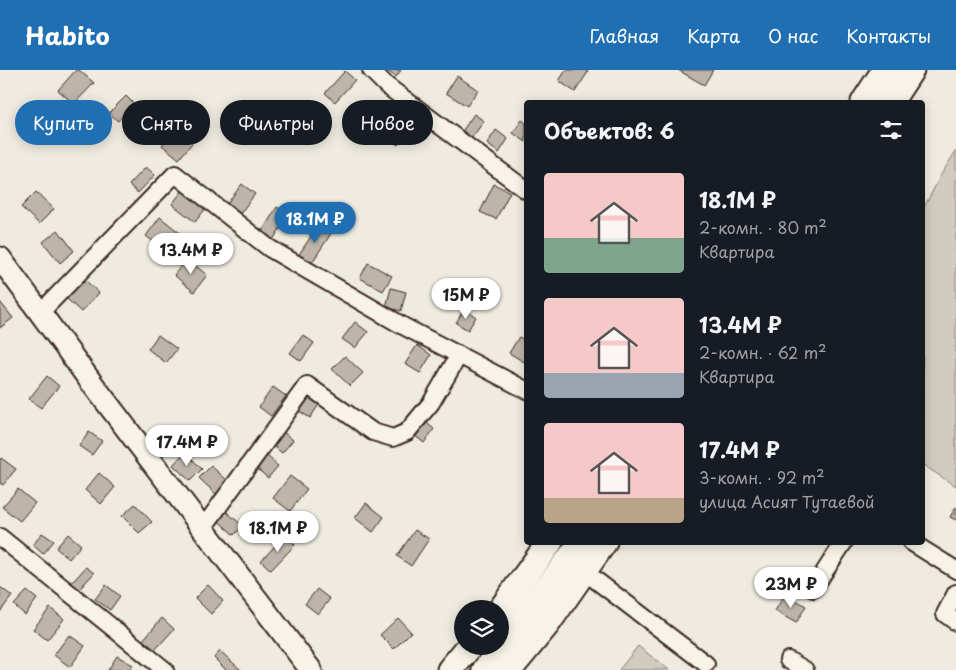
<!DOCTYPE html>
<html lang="ru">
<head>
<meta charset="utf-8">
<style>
	body { margin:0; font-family:"Playpen Sans",sans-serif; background:#20242c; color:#f1f3f6; height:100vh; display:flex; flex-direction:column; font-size:19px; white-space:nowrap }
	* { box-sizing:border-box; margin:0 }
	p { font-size:16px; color:#9ea1a6 }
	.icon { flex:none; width:28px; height:28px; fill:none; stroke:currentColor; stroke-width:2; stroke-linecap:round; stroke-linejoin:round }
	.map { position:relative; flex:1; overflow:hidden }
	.sheet { position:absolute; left:524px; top:30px; width:401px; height:445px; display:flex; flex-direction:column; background:#171b24; border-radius:5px; box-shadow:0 2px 12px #0003 }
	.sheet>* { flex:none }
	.banner { position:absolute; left:15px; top:30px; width:434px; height:45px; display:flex; gap:10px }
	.buttons { position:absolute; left:454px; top:530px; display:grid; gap:10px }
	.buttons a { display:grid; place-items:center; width:55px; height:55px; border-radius:50%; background:#171b24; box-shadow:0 2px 12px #0003; font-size:25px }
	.price { position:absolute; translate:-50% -42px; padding:0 11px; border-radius:18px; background:#fff; color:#222; font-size:16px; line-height:32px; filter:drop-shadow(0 1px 2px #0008) }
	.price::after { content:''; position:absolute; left:50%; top:30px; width:15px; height:11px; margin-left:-8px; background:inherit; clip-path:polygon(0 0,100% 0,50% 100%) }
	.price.current { background:#1f6fb2; color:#fff }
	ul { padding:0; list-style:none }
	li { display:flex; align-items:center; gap:15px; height:125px; padding:0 20px }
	li span { display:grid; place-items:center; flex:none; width:140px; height:100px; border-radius:5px; color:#555 }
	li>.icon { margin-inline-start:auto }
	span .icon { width:60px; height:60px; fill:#fffc; stroke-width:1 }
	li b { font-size:21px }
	h2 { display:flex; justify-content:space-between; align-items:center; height:60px; padding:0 20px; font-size:21px }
	.chip { padding:0 18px; border-radius:22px; background:#171b24; box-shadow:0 2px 12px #0003; font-size:18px; line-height:45px }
	.chip.current { background:#1f6fb2; color:#fff }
	header { display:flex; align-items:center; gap:30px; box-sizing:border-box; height:70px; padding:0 25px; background:#1f6fb2; color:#fff }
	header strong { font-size:24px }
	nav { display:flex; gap:28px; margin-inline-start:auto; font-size:18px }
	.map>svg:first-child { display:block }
	.green { fill:#d1cbc0; stroke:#867a6f }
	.building { fill:#bdb5aa; stroke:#3b2a1e }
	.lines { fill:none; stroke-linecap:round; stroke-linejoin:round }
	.minor-casing { stroke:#3b2a1e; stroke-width:20 }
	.major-casing { stroke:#3b2a1e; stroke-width:25 }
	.highway-casing { stroke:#3b2a1e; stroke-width:29 }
	.minor { stroke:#f7f3e8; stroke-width:16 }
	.major { stroke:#f7f3e8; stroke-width:21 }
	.highway { stroke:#f7f3e8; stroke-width:25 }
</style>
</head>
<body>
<header>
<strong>Habito</strong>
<nav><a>Главная</a><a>Карта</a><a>О нас</a><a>Контакты</a></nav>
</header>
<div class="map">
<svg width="956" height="600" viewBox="0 0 956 600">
	<rect width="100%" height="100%" fill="#efebe0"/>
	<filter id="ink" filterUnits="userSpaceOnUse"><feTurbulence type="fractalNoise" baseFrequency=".02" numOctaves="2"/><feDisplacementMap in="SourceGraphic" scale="10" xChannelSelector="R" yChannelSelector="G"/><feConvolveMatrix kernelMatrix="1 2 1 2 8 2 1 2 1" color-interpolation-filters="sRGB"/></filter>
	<g filter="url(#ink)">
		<g class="green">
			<polygon points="956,81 956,416 923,395 922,141 942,103"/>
			<polygon points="638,576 669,600 619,600"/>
		</g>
		<g class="building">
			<polygon points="76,0 79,0 94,13 74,34 58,20"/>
			<polygon points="386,0 401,0 396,7"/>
			<polygon points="566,0 585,0 588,2 575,22 559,11"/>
			<polygon points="678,0 713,0 704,15"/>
			<polygon points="345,1 355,10 335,32 325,23"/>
			<polygon points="457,6 478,20 467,36 446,23"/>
			<polygon points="126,26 134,34 118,51 109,43"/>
			<polygon points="395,43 412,55 398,75 380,62"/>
			<polygon points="474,44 484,51 471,69 461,63"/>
			<polygon points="522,50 526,53 526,72 513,63"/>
			<polygon points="176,58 193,72 179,89 162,75"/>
			<polygon points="496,60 508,69 499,83 487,74"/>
			<polygon points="146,97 155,105 138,123 129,115"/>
			<polygon points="242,114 255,124 239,145 226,135"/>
			<polygon points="494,114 510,122 496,149 480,142"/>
			<polygon points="183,120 206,138 195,152 172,134"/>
			<polygon points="36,122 54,139 39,154 21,137"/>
			<polygon points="277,137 289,144 273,170 261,163"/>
			<polygon points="160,147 180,163 166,181 146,166"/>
			<polygon points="319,154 332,162 311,194 298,186"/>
			<polygon points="58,160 74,181 60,193 43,172"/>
			<polygon points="187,189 207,205 194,222 174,205"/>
			<polygon points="368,193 392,206 383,221 360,208"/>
			<polygon points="84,209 99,223 81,242 66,228"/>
			<polygon points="391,218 406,222 401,241 386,237"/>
			<polygon points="0,232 13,248 0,258"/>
			<polygon points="464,239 476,247 468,260 456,253"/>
			<polygon points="355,252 368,262 355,278 342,269"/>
			<polygon points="158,265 177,279 166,293 148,279"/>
			<polygon points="303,265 314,273 301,291 290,283"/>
			<polygon points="519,267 526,271 526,293 509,283"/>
			<polygon points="417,275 431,285 420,303 405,294"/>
			<polygon points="345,286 363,303 350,316 332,299"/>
			<polygon points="47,306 59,316 41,338 29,329"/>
			<polygon points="273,317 286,326 271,346 259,337"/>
			<polygon points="309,326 320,333 310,348 299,341"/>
			<polygon points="424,351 434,359 424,373 414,365"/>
			<polygon points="282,361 293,370 282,383 271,374"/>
			<polygon points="89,362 102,371 92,385 79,376"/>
			<polygon points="185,382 202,399 190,411 173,395"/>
			<polygon points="265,384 278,396 268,408 255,397"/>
			<polygon points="1,388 16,399 3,415 0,413 0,390"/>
			<polygon points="211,396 228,411 216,424 199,408"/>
			<polygon points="99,403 115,417 101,434 85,420"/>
			<polygon points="290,406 307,419 290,441 273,428"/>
			<polygon points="18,419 35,433 20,451 2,437"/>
			<polygon points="366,433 384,447 373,462 355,448"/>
			<polygon points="135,434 152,452 139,463 122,446"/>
			<polygon points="956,437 956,450 950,447"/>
			<polygon points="222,438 243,456 234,465 214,447"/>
			<polygon points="415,460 429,469 411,496 397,486"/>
			<polygon points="42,463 54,471 43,484 33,475"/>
			<polygon points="68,464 81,475 69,489 56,478"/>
			<polygon points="285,465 295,475 271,500 261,491"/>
			<polygon points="86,497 94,503 75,524 68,517"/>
			<polygon points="106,515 120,526 110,540 95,529"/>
			<polygon points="208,515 223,531 211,544 195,528"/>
			<polygon points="0,517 12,526 0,542"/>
			<polygon points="317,519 330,529 318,544 305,534"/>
			<polygon points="27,521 37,529 25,545 14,535"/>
			<polygon points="785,524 806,536 796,553 775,541"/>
			<polygon points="50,538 64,549 47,570 33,559"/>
			<polygon points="162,548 174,559 154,581 142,571"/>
			<polygon points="398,548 411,562 394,579 380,565"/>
			<polygon points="69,565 85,576 70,597 54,585"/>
			<polygon points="220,581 241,600 226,600 214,588"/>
			<polygon points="117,586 133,595 130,600 108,600"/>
		</g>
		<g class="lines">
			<defs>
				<g id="minor">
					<polyline points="371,0 387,16 526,120"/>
					<polyline points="40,243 175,104 269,178 403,256 526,320"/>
					<polyline points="203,458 307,315 373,362 393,368 407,362 431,333 459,285"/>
					<polyline points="0,467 165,600"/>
					<polyline points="911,472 956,500"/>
					<polyline points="585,502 706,594"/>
					<polyline points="813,519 844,472"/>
					<polyline points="956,523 945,544 956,552"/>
					<polyline points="788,590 805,600"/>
				</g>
				<polyline id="major" points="0,188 94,316 311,600"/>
				<g id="highway">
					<polyline points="864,32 885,0"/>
					<polyline points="890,32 911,0"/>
					<polyline points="500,541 550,472"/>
					<polyline points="450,600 470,576"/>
					<polyline points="485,600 582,472"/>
					<polyline points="509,600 547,554 604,472"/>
				</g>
			</defs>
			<use href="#minor" class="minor-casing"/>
			<use href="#major" class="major-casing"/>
			<use href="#highway" class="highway-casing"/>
			<use href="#minor" class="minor"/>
			<use href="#major" class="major"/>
			<use href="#highway" class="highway"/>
		</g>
	</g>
</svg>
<div class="buttons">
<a><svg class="icon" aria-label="layers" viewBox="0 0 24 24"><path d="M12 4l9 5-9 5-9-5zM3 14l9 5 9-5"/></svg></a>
</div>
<b class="price current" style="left:315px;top:174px">18.1M ₽</b>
<b class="price" style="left:191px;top:205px">13.4M ₽</b>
<b class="price" style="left:466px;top:250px">15M ₽</b>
<b class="price" style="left:187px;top:397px">17.4M ₽</b>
<b class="price" style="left:278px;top:483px">18.1M ₽</b>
<b class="price" style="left:791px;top:539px">23M ₽</b>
<div class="banner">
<a class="chip current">Купить</a>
<a class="chip">Снять</a>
<a class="chip">Фильтры</a>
<a class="chip">Новое</a>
</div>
<section class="sheet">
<h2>Объектов: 6<svg class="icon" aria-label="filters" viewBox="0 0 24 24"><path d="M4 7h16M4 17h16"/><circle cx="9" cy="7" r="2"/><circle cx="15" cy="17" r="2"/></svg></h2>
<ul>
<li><span style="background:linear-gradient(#f6c9c9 65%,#7fa58c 0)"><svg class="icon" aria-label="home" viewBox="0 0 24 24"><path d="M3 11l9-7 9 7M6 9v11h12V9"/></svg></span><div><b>18.1M ₽</b><p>2-комн. · 80 m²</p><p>Квартира</p></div></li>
<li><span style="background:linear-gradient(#f6c9c9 75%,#9aa5b1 0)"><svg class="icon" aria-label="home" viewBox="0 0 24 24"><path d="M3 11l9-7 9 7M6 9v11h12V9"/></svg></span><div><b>13.4M ₽</b><p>2-комн. · 62 m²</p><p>Квартира</p></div></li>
<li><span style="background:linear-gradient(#f6c9c9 75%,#b9a48a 0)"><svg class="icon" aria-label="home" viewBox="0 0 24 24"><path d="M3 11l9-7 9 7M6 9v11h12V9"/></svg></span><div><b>17.4M ₽</b><p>3-комн. · 92 m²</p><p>улица Асият Тутаевой</p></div></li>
</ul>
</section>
</div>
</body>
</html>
